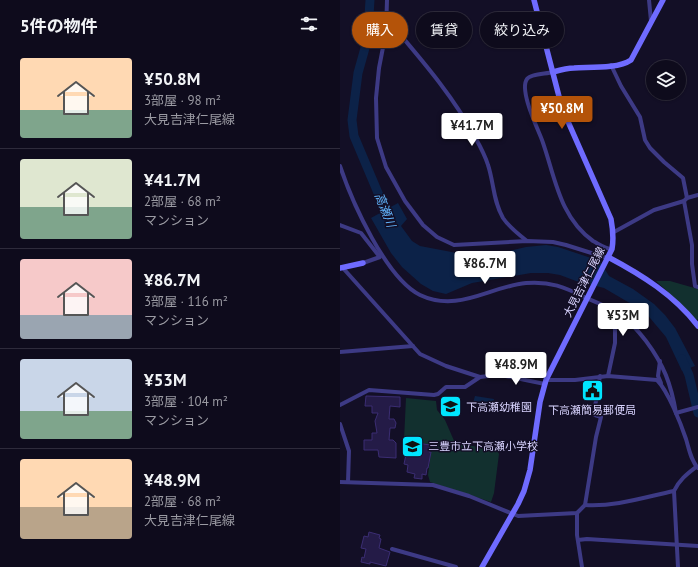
<!DOCTYPE html>
<html lang="ja">
<head>
<meta charset="utf-8">
<style>
	body { margin:0; font-family:"PT Sans","Noto Sans JP",sans-serif; background:#1c1929; color:#f1f3f6; height:100vh; display:flex; flex-direction:column; font-size:15px; white-space:nowrap }
	* { box-sizing:border-box; margin:0 }
	p { font-size:13px; color:#9b9ba3 }
	.icon { flex:none; width:22px; height:22px; fill:none; stroke:currentColor; stroke-width:2; stroke-linecap:round; stroke-linejoin:round }
	.map { position:relative; flex:1; overflow:hidden }
	.panel { display:flex; flex-direction:column; background:#0e0b1c; width:340px }
	.panel>* { flex:none }
	.banner { position:absolute; left:12px; top:12px; width:286px; height:36px; display:flex; gap:8px }
	.tools { position:absolute; left:306px; top:60px; display:grid; gap:8px }
	.tools a { display:grid; place-items:center; width:40px; height:40px; border-radius:50%; background:#0e0b1c; box-shadow:0 1px 3px #0004,0 0 0 1px #2e2b3b; font-size:20px }
	.price { position:absolute; translate:-50% -34px; padding:0 9px; border-radius:4px; background:#fff; color:#222; font-size:13px; line-height:26px; filter:drop-shadow(0 1px 2px #0008) }
	.price::after { content:''; position:absolute; left:50%; top:24px; width:12px; height:9px; margin-left:-6px; background:inherit; clip-path:polygon(0 0,100% 0,50% 100%) }
	.price.selected { background:#b45309; color:#fff }
	ul { padding:0; list-style:none }
	li { display:flex; align-items:center; gap:12px; height:100px; padding:0 20px }
	li+li { border-top:1px solid #2e2b3b }
	li span { display:grid; place-items:center; flex:none; width:112px; height:80px; border-radius:4px; color:#555 }
	li>.icon { margin-inline-start:auto }
	span .icon { width:48px; height:48px; fill:#fffc; stroke-width:1 }
	li b { font-size:17px }
	h2 { display:flex; justify-content:space-between; align-items:center; height:48px; padding:0 20px; font-size:17px }
	.chip { padding:0 14px; border-radius:18px; background:#0e0b1c; box-shadow:0 1px 3px #0004,0 0 0 1px #2e2b3b; font-size:14px; line-height:36px }
	.chip.selected { background:#b45309; color:#fff }
	main { display:flex; flex:1; min-height:0 }
	.map>svg:first-child { display:block }
	.green { fill:#12302f }
	.water { fill:#0c2248 }
	.lines { fill:none; stroke-linecap:round; stroke-linejoin:round }
	.river { stroke:#0c2248; stroke-width:9 }
	.building { fill:#241b47; stroke:#3b2d73 }
	.street { stroke:#3d3a85; stroke-width:4 }
	.secondary { stroke:#6f6bff; stroke-width:5.5 }
	.labels { text-anchor:middle; stroke-width:3; stroke-linejoin:round; paint-order:stroke }
	.street-label { font-size:11px; fill:#d9d4ff; stroke:#130f26 }
	.poi-label { font-size:11px; fill:#d9d4ff; stroke:#130f26; text-anchor:start }
	.water-label { font-size:12px; font-style:italic; fill:#62b6ff; stroke:#130f26 }
</style>
</head>
<body>
<main>
<section class="panel">
<h2>5件の物件<svg class="icon" aria-label="filters" viewBox="0 0 24 24"><path d="M4 7h16M4 17h16"/><circle cx="9" cy="7" r="2"/><circle cx="15" cy="17" r="2"/></svg></h2>
<ul>
<li><span style="background:linear-gradient(#ffd9b3 65%,#7fa58c 0)"><svg class="icon" aria-label="home" viewBox="0 0 24 24"><path d="M3 11l9-7 9 7M6 9v11h12V9"/></svg></span><div><b>¥50.8M</b><p>3部屋 · 98 m²</p><p>大見吉津仁尾線</p></div></li>
<li><span style="background:linear-gradient(#dfe7d0 60%,#7fa58c 0)"><svg class="icon" aria-label="home" viewBox="0 0 24 24"><path d="M3 11l9-7 9 7M6 9v11h12V9"/></svg></span><div><b>¥41.7M</b><p>2部屋 · 68 m²</p><p>マンション</p></div></li>
<li><span style="background:linear-gradient(#f6c9c9 70%,#9aa5b1 0)"><svg class="icon" aria-label="home" viewBox="0 0 24 24"><path d="M3 11l9-7 9 7M6 9v11h12V9"/></svg></span><div><b>¥86.7M</b><p>3部屋 · 116 m²</p><p>マンション</p></div></li>
<li><span style="background:linear-gradient(#c9d6e8 65%,#7fa58c 0)"><svg class="icon" aria-label="home" viewBox="0 0 24 24"><path d="M3 11l9-7 9 7M6 9v11h12V9"/></svg></span><div><b>¥53M</b><p>3部屋 · 104 m²</p><p>マンション</p></div></li>
<li><span style="background:linear-gradient(#ffd9b3 60%,#b9a48a 0)"><svg class="icon" aria-label="home" viewBox="0 0 24 24"><path d="M3 11l9-7 9 7M6 9v11h12V9"/></svg></span><div><b>¥48.9M</b><p>2部屋 · 68 m²</p><p>大見吉津仁尾線</p></div></li>
</ul>
</section>
<div class="map">
<svg width="358" height="567" viewBox="0 0 358 567">
	<rect width="100%" height="100%" fill="#130f26"/>
	<g class="green">
		<polygon points="316,281 330,281 358,289 358,319 356,320 339,302"/>
		<polygon points="66,398 96,401 97,410 105,420 115,443 157,450 159,454 154,493 151,502 90,482 88,475 92,445 64,440"/>
	</g>
	<g class="water">
		<polygon points="58,203 67,219 61,226 72,241 80,246 122,254 144,255 165,252 186,247 206,245 218,247 257,260 261,263 269,276 293,289 314,304 325,315 335,328 355,366 342,371 326,337 305,312 264,288 236,281 220,275 208,273 191,273 132,283 106,294 93,291 81,284 62,267 51,253 31,218"/>
		<polygon points="135,396 154,399 153,406 133,403"/>
	</g>
	<g class="lines">
		<g class="river">
			<polyline points="30,0 29,16 25,48 18,73 12,120 14,136 41,200 52,221"/>
			<polyline points="342,359 349,375 358,413"/>
		</g>
	</g>
	<g class="building">
		<polygon points="256,381 253,399 250,400 246,398 248,382"/>
		<polygon points="26,396 60,397 60,407 50,406 49,419 54,419 56,423 55,428 50,428 49,440 53,440 56,443 56,458 39,457 38,450 24,450 24,440 32,440 32,433 37,433 35,421 38,413 32,413 32,406 25,406"/>
		<polygon points="71,442 90,445 89,452 91,452 88,468 87,468 86,475 82,474 82,479 74,478 75,474 67,472 68,465 64,464 68,445 71,445"/>
		<polygon points="29,532 40,535 39,538 41,539 39,548 50,552 46,566 30,562 30,564 21,562 22,557 24,558 26,549 21,548 24,536 28,537"/>
	</g>
	<g class="lines">
		<g class="street">
			<polyline points="47,0 46,32 39,68 36,98 37,138 46,167 65,201 83,225 97,237 114,245 187,241 213,242 226,245 264,257 268,257"/>
			<polyline points="309,0 311,21"/>
			<path d="M47,19C79,57 112,94 135,137C140,146 145,155 148,165C154,183 153,201 163,218C169,227 178,234 187,241"/>
			<polyline points="271,65 281,86 300,117 305,140 310,148 324,162 343,178 347,198"/>
			<path d="M213,72C206,74 190,74 187,79C179,90 197,127 202,140C215,176 219,217 253,241C259,244 265,249 272,249"/>
			<path d="M0,166C12,202 46,278 80,295C118,313 148,287 186,283C210,281 225,287 246,298C258,303 271,308 281,315C291,322 299,332 306,341C324,365 331,384 336,413"/>
			<polyline points="344,201 352,245 352,264 355,286 358,287"/>
			<polyline points="0,225 21,233 39,256"/>
			<polyline points="274,232 314,210 344,201 347,198 358,195"/>
			<polyline points="23,263 40,257"/>
			<polyline points="2,267 80,354 106,366 140,377"/>
			<polyline points="266,309 275,320 275,343 268,376"/>
			<polyline points="0,352 73,346"/>
			<polyline points="320,361 318,376 321,383"/>
			<path d="M206,380H235L268,376L317,380C328,391 341,424 346,439C349,449 351,461 358,468"/>
			<polyline points="0,405 29,390 94,395 98,394 106,387 125,387 140,377 148,376 161,375 205,384"/>
			<polyline points="336,413 358,407"/>
			<polyline points="0,424 9,451 8,482"/>
			<polyline points="0,482 93,485 129,496 178,516 237,513 245,505 256,437 261,417 255,415 254,413 260,376"/>
			<path d="M245,505C275,507 305,497 334,491"/>
			<polyline points="237,513 237,535 242,567"/>
			<polyline points="238,540 247,539 358,546"/>
			<polyline points="52,549 116,567"/>
			<path d="M338,567L334,491C339,480 347,474 356,467"/>
		</g>
		<g class="secondary">
			<path d="M213,72C220,70 227,68 234,68C250,67 278,69 291,60L323,0"/>
			<path d="M268,257C302,275 334,295 358,326"/>
			<polyline points="0,268 23,263"/>
			<path d="M142,567L178,504L184,491L190,470L200,402L206,380L272,249C274,238 273,230 271,219L222,108L194,0"/>
		</g>
	</g>
	<defs>
		<symbol id="civic-square" viewBox="-11 -11 22 22"><rect x="-9" y="-9" width="18" height="18" rx="4" fill="#00e5ff" stroke="#130f26"/><path d="M-.6-6.5H3V-4.5H.6V-3L4-1V1h2V6H-6V1h2V-1L-.6-3ZM-1.2 2.5V6h2.4V2.5Z" fill="#111"/></symbol>
		<symbol id="school-square" viewBox="-11 -11 22 22"><rect x="-9" y="-9" width="18" height="18" rx="4" fill="#00e5ff" stroke="#130f26"/><path d="M0-5L7-2L0 1L-7-2ZM-4 1L0 2.5L4 1V4Q0 6-4 4Z" fill="#111"/></symbol>
	</defs>
	<g fill-rule="evenodd">
		<use href="#civic-square" x="240" y="378" width="25" height="25"/>
		<use href="#school-square" x="98" y="394" width="25" height="25"/>
		<use href="#school-square" x="60" y="434" width="25" height="25"/>
	</g>
	<g class="labels">
		<g class="street-label">
			<text transform="translate(244 282) rotate(-63)" y="4">大見吉津仁尾線</text>
		</g>
		<g class="poi-label">
			<text x="126" y="411">下高瀬幼稚園</text>
			<text x="252" y="414" text-anchor="middle">下高瀬簡易郵便局</text>
			<text x="88" y="450">三豊市立下高瀬小学校</text>
		</g>
		<g class="water-label">
			<text transform="translate(45 210) rotate(69)" y="4">高瀬川</text>
		</g>
	</g>
</svg>
<div class="tools">
<a><svg class="icon" aria-label="layers" viewBox="0 0 24 24"><path d="M12 4l9 5-9 5-9-5zM3 14l9 5 9-5"/></svg></a>
</div>
<b class="price selected" style="left:222px;top:130px">¥50.8M</b>
<b class="price" style="left:132px;top:147px">¥41.7M</b>
<b class="price" style="left:145px;top:285px">¥86.7M</b>
<b class="price" style="left:283px;top:337px">¥53M</b>
<b class="price" style="left:176px;top:386px">¥48.9M</b>
<div class="banner">
<a class="chip selected">購入</a>
<a class="chip">賃貸</a>
<a class="chip">絞り込み</a>
</div>
</div>
</main>
</body>
</html>
